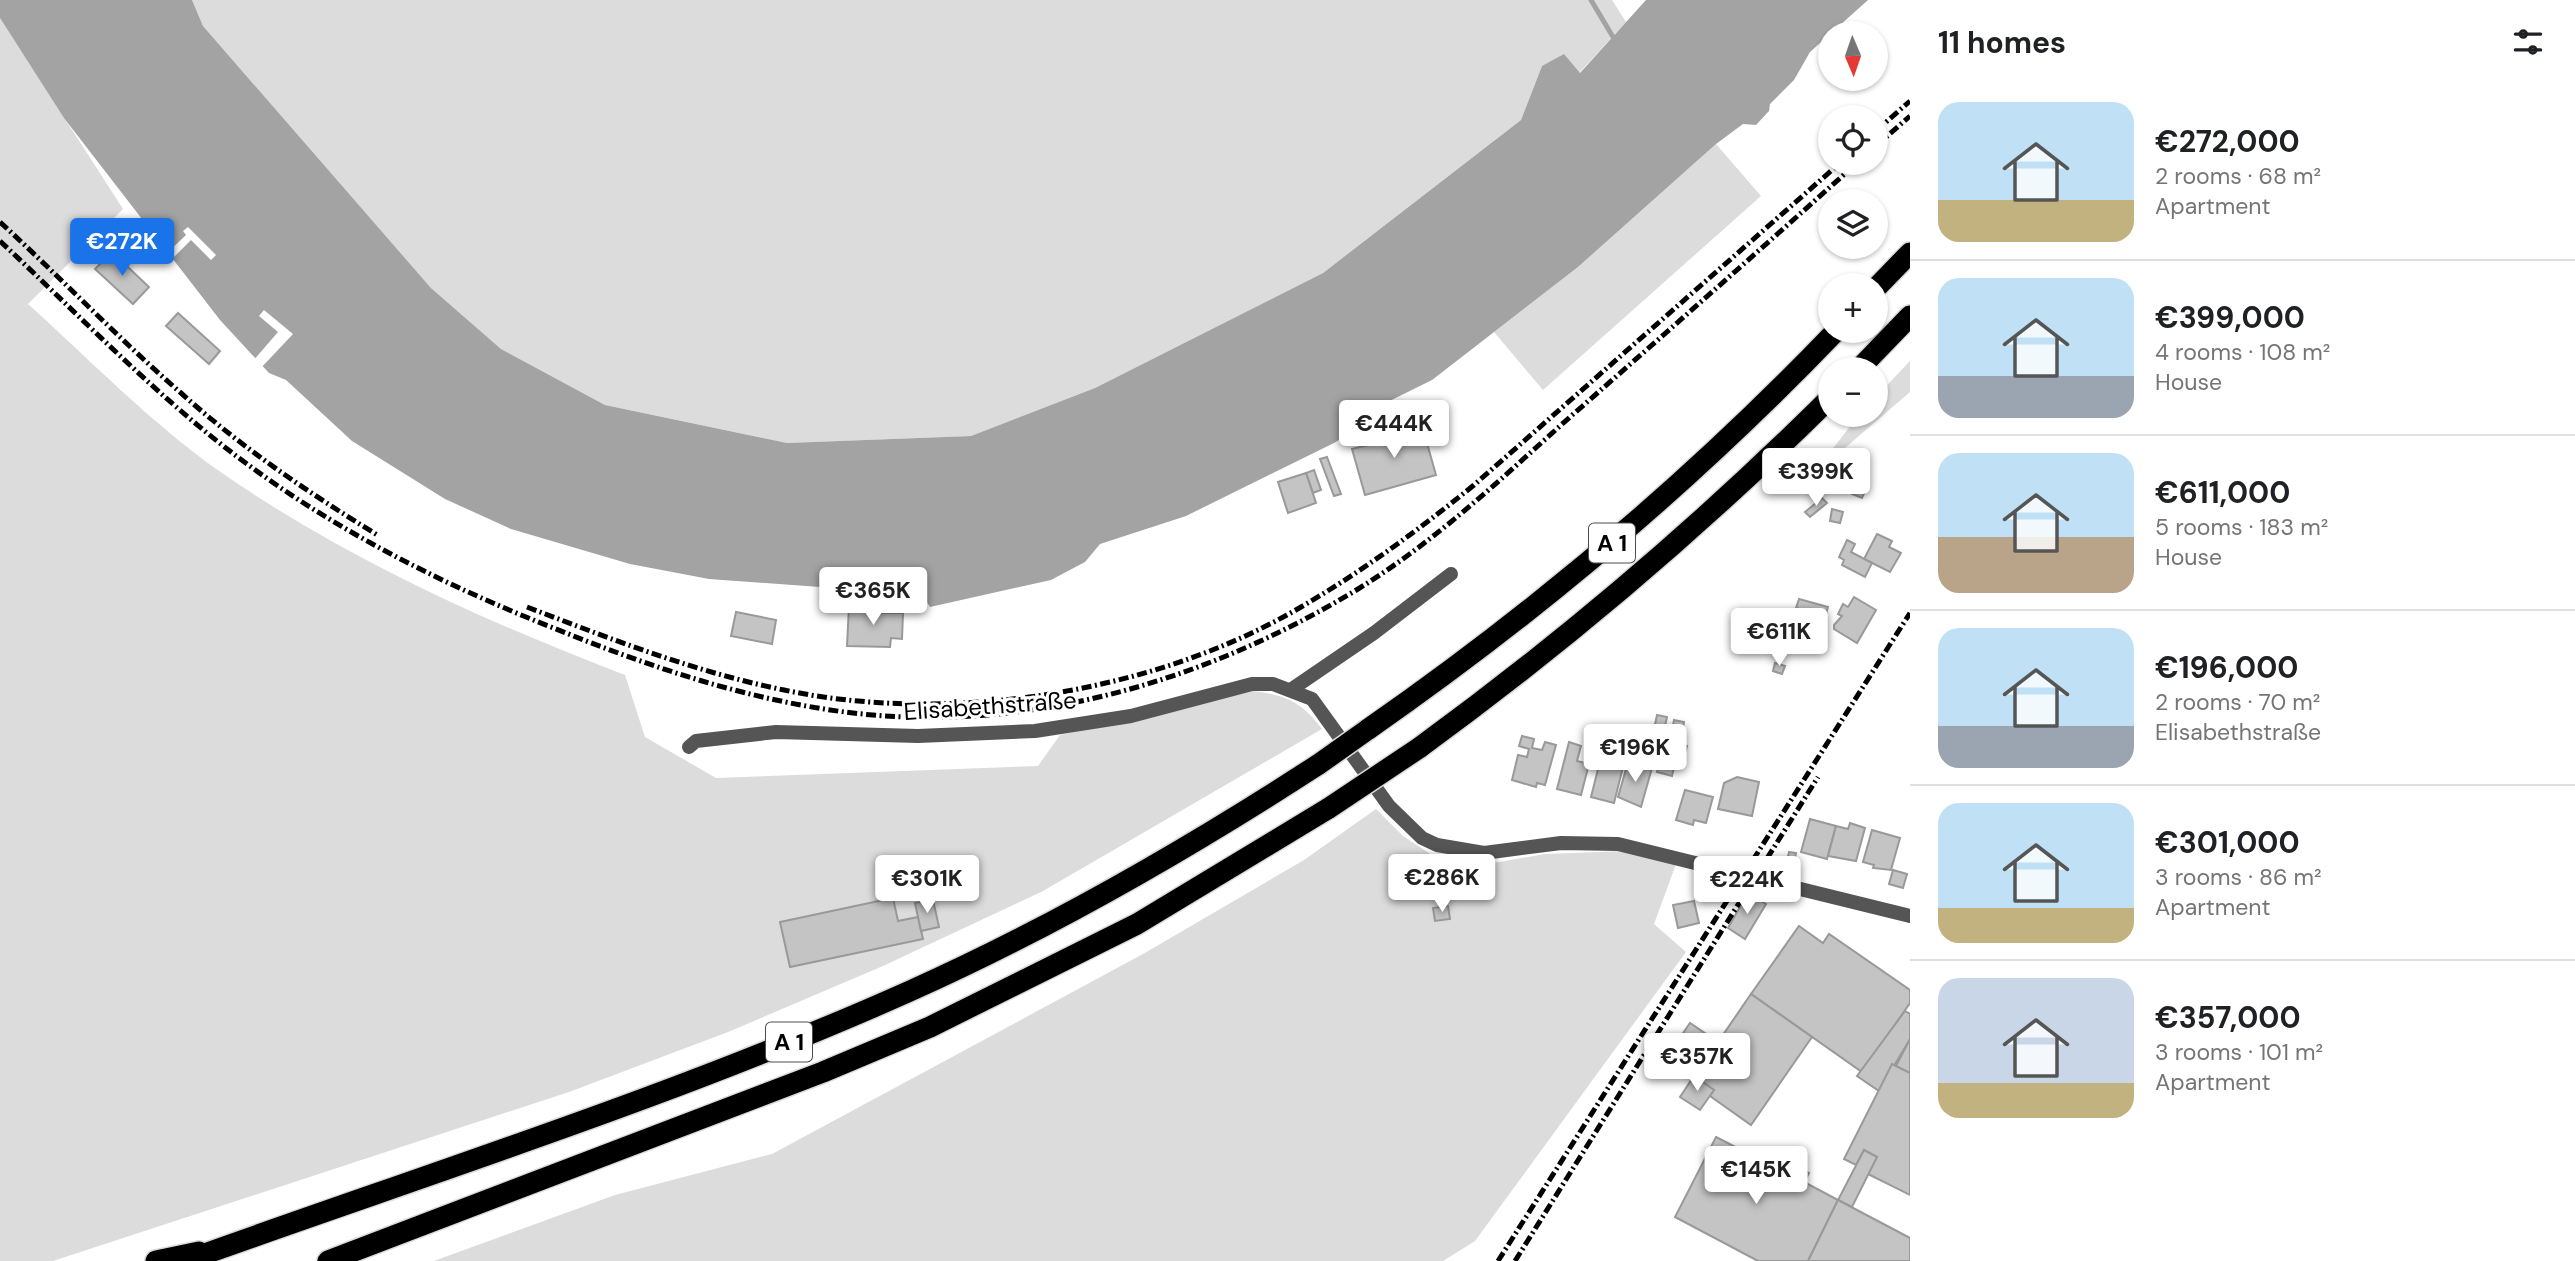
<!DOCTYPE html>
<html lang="en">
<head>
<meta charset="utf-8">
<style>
	body { margin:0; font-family:"DM Sans",sans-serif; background:#f2f2f2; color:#202124; height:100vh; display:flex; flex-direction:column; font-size:26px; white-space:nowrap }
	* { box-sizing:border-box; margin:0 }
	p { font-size:23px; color:#757577 }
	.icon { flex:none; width:38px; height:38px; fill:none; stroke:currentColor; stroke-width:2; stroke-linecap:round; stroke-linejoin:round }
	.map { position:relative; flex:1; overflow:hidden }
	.panel { display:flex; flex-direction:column; background:#fff; width:665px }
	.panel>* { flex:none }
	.needle { width:46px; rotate:178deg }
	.tools { position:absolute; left:1818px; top:21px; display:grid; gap:14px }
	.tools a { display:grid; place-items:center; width:70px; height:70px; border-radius:50%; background:#fff; box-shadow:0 2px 5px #0004; font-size:35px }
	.price { position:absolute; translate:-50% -60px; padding:0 16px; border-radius:7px; background:#fff; color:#222; font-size:23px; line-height:46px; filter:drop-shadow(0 2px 4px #0008) }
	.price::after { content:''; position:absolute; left:50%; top:42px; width:21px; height:16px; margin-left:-10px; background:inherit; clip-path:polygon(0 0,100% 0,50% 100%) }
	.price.current { background:#1a73e8; color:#fff }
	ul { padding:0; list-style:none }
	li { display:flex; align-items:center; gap:21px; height:175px; padding:0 28px }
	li+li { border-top:2px solid #e0e0e0 }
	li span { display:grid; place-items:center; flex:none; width:196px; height:140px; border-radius:21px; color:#555 }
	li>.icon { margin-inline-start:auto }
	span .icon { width:84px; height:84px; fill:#fffc; stroke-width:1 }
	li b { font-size:30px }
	h2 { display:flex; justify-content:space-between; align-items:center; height:84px; padding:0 28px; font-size:30px }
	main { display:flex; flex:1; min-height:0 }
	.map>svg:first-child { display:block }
	.green { fill:#dcdcdc }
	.water { fill:#a3a3a3 }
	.pier { fill:#fff }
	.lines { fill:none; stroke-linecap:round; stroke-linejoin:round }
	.stream { stroke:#a3a3a3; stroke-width:5 }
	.building { fill:#c4c4c4; stroke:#999; stroke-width:2 }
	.motorway-casing { stroke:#dbdbdb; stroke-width:24 }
	.minor { stroke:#555; stroke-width:14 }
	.motorway { stroke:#000; stroke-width:21 }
	.rail { stroke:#000; stroke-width:5; stroke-dasharray:10 3.5 2 3.5; stroke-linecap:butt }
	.motorway-bridge-casing { stroke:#dbdbdb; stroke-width:24; stroke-linecap:butt }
	.motorway-bridge { stroke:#000; stroke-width:21 }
	.labels { text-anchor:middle; stroke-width:6; stroke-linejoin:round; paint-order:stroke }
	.shield { fill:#fff; stroke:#4c4c4c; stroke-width:2 }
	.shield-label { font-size:23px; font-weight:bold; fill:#000 }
	.street-label { font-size:24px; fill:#000; stroke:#fff }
</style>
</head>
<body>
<main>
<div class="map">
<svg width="1910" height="1261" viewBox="0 0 1910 1261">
	<rect width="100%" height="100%" fill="#fff"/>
	<g class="green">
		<polygon points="192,0 1612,0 1626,22 1579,73 1542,66 1521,120 1323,273 1095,388 971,436 787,443 605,405 501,349 431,288 203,26"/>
		<path d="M0,18L123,209L28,304C90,360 150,422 219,471C344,558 484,621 625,675L645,737L716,778L1038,766L1060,735L1253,691C1286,695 1302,702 1322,729L1043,891L883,966L728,1032L569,1092L53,1261H0Z"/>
		<polygon points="1716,144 1761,196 1543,390 1494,332 1578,267"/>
		<polygon points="1910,361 1910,392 1809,479 1859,415 1876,415 1876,397"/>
		<polygon points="1376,809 1403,836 1432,855 1469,863 1499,862 1545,854 1626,851 1676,864 1654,924 1686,952 1475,1241 1443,1261 434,1261 615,1195 772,1154 1143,954 1304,860"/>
	</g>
	<polygon class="water" points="0,0 192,0 203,26 431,288 501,349 605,405 787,443 971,436 1095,388 1323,273 1521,120 1542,66 1564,54 1580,73 1646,0 1868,0 1810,52 1794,80 1770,104 1769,111 1756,125 1743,124 1716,144 1578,267 1432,380 1339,426 1342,438 1334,443 1186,516 1100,544 1085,562 1051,580 930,607 923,596 915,594 709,579 630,564 511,529 445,499 352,441 286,380 269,373 220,320 64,118 0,18"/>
	<g class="pier">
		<polygon points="188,227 216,255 211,260 191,240 171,260 166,254 186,235 183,231"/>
		<polygon points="264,310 293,334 260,369 253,361 278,332 259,316"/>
	</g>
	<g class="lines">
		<polyline class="stream" points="1591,0 1613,37"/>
	</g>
	<g class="building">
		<polygon points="112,252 149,287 133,304 95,269"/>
		<polygon points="178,313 220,351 209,364 166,326"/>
		<polygon points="1399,425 1402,435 1423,429 1436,475 1365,495 1352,449 1376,443 1373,433"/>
		<polygon points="1327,457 1341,494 1334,496 1320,459"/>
		<polygon points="1314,470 1321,490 1313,493 1306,473"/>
		<polygon points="1306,473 1316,503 1288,513 1278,482"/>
		<polygon points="1856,485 1866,489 1862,498 1852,494"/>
		<polygon points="1822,498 1827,503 1810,517 1805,512"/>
		<polygon points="1832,509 1843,512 1840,523 1830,521"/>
		<polygon points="1877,534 1892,541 1889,547 1901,553 1890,572 1864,559"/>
		<polygon points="1847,540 1855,544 1851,552 1872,563 1865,577 1842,565 1844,560 1839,557"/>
		<polygon points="1854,597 1876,610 1857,643 1834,629 1834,625 1842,616 1838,614 1843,604 1848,607"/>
		<polygon points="1799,599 1828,607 1821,632 1800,622 1804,610 1796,608"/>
		<polygon points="849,606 877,607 877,613 903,613 902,639 891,638 890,647 847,646"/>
		<polygon points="1770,610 1782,613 1780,622 1767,619"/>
		<polygon points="736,612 776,620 772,644 731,636"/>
		<polygon points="1775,663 1785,666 1782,674 1773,671"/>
		<polygon points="1657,715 1667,717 1664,731 1654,729"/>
		<polygon points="1674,720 1684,722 1681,738 1671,736"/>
		<polygon points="1522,736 1534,739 1532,748 1542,750 1545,742 1556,745 1545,785 1537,783 1536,787 1512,780 1518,755 1527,757 1529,749 1519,746"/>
		<polygon points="1665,740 1687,746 1681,769 1659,763"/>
		<polygon points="1569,742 1581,746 1577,761 1589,764 1581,795 1557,789"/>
		<polygon points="1603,749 1626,755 1614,803 1591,797"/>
		<polygon points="1628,762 1652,768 1641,807 1618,797"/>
		<polygon points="1659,763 1674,767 1672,776 1657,772"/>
		<polygon points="1737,777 1759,782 1752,816 1718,809 1724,783"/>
		<polygon points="1685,790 1713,797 1706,823 1694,820 1693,825 1676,820"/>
		<polygon points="1810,819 1836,826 1827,859 1801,852"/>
		<polygon points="1850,823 1865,828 1856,861 1828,856 1836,826 1848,829"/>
		<polygon points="1872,830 1900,838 1891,870 1873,868 1874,865 1863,862"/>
		<polygon points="1789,852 1796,853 1793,867 1786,865"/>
		<polygon points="1893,870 1907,874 1903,888 1889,884"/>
		<polygon points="1748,893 1766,904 1745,939 1728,928"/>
		<polygon points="893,898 898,921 918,917 923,939 790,967 780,922"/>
		<polygon points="933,900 939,927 921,931 915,903"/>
		<polygon points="1694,901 1699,923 1678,928 1673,905"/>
		<polygon points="1448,906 1450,919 1435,921 1433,908"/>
		<polygon points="1799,926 1823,943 1829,934 1910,990 1910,1003 1862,1072 1751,994"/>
		<polygon points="1751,994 1812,1037 1751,1125 1710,1096 1714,1090 1694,1076 1700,1067 1673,1048 1690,1023 1718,1042"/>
		<polygon points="1905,1011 1910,1014 1910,1039 1879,1091 1857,1076"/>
		<polygon points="1910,1039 1910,1073 1896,1066"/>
		<polygon points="1892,1064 1910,1073 1910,1195 1868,1174 1877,1157 1864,1150 1856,1165 1844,1159"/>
		<polygon points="1694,1076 1714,1090 1700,1110 1680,1097"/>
		<polygon points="1716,1137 1794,1177 1799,1167 1809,1173 1804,1182 1838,1200 1808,1261 1758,1261 1675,1217"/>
		<polygon points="1864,1150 1877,1157 1852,1207 1838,1200"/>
		<polygon points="1838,1200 1910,1238 1910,1261 1808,1261"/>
	</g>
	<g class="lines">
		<defs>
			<g id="motorway">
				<polyline points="1876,288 1910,253"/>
				<polyline points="1859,369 1910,316"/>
				<path d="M1367,730C1537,612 1693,480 1836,331"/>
				<path d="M1419,748C1566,641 1702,525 1830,398"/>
				<polyline points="156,1261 199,1252"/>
				<path d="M185,1261C427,1174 675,1096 910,991C1053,927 1188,849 1319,764"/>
				<polyline points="328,1261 823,1072 930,1027 1137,924 1329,808"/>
			</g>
		</defs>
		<use href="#motorway" class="motorway-casing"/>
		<g class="minor">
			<polyline points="1292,689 1374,633 1451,574"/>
			<polyline points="689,747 696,741 776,732 918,736 1035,731 1131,716 1252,684 1273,684 1312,699 1389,806 1422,838 1437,845 1484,853 1561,843 1618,844 1910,916"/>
		</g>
		<use href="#motorway" class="motorway"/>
		<g class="rail">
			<polyline points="1876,131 1910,101"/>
			<polyline points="1876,146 1910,116"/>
			<path d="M0,222C61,278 119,339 181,393C242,448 309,493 379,536"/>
			<path d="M0,241C77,313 151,391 235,455C331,528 439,583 551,627C640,663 729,694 824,709C1009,739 1199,686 1358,589C1436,541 1502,478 1570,417C1666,333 1762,248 1857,163"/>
			<path d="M527,607C611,639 695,672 784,690C945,724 1142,695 1287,615C1353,578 1415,533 1474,485L1840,163"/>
			<polyline points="1498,1261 1910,613"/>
			<polyline points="1515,1261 1818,777"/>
		</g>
		<defs>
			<g id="motorway-bridge">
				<polyline points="1319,764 1367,730"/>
				<polyline points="1329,808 1419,748"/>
			</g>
		</defs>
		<use href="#motorway-bridge" class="motorway-bridge-casing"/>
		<use href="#motorway-bridge" class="motorway-bridge"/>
	</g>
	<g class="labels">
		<g class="shield">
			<rect x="1589" y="523.5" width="46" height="39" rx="5"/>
			<rect x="766" y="1022.5" width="46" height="39" rx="5"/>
		</g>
		<g class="shield-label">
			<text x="1612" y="551">A 1</text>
			<text x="789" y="1050">A 1</text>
		</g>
		<g class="street-label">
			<text transform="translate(990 706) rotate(-4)" y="8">Elisabethstraße</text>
		</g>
	</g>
</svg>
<div class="tools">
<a><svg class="needle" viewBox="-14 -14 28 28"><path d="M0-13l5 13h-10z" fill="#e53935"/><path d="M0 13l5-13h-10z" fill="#757577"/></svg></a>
<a><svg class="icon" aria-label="locate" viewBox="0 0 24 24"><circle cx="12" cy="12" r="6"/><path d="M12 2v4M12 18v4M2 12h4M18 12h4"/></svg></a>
<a><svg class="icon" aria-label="layers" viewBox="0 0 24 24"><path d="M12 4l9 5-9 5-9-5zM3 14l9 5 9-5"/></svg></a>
<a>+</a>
<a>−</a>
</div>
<b class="price current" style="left:122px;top:278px">€272K</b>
<b class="price" style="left:1394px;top:460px">€444K</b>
<b class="price" style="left:1816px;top:508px">€399K</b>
<b class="price" style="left:873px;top:627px">€365K</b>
<b class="price" style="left:1779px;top:668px">€611K</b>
<b class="price" style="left:1635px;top:784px">€196K</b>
<b class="price" style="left:1442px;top:914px">€286K</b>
<b class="price" style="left:927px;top:915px">€301K</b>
<b class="price" style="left:1747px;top:916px">€224K</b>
<b class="price" style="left:1697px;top:1093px">€357K</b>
<b class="price" style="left:1756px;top:1206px">€145K</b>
</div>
<section class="panel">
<h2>11 homes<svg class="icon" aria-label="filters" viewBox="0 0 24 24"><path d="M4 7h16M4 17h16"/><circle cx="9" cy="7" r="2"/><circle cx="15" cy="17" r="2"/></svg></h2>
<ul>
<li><span style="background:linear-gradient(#bfe0f5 70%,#c2b280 0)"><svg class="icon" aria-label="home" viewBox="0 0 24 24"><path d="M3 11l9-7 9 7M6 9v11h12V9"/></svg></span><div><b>€272,000</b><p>2 rooms · 68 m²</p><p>Apartment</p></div></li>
<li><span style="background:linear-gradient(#bfe0f5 70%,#9aa5b1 0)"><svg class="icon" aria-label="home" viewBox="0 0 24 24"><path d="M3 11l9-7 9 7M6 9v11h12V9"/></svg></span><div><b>€399,000</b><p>4 rooms · 108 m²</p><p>House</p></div></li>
<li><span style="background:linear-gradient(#bfe0f5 60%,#b9a48a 0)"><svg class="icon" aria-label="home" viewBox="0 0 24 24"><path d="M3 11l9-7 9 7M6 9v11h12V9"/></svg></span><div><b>€611,000</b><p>5 rooms · 183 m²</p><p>House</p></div></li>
<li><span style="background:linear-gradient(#bfe0f5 70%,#9aa5b1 0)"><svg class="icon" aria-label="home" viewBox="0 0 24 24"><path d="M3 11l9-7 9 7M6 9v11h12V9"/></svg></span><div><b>€196,000</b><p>2 rooms · 70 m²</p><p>Elisabethstraße</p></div></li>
<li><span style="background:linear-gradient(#bfe0f5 75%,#c2b280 0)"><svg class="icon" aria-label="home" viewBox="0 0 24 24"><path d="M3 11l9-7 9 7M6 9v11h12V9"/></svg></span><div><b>€301,000</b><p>3 rooms · 86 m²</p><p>Apartment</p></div></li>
<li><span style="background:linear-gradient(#c9d6e8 75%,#c2b280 0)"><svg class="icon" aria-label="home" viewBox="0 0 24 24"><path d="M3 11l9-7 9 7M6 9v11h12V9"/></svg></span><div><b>€357,000</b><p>3 rooms · 101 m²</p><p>Apartment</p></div></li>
</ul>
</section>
</main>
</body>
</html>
